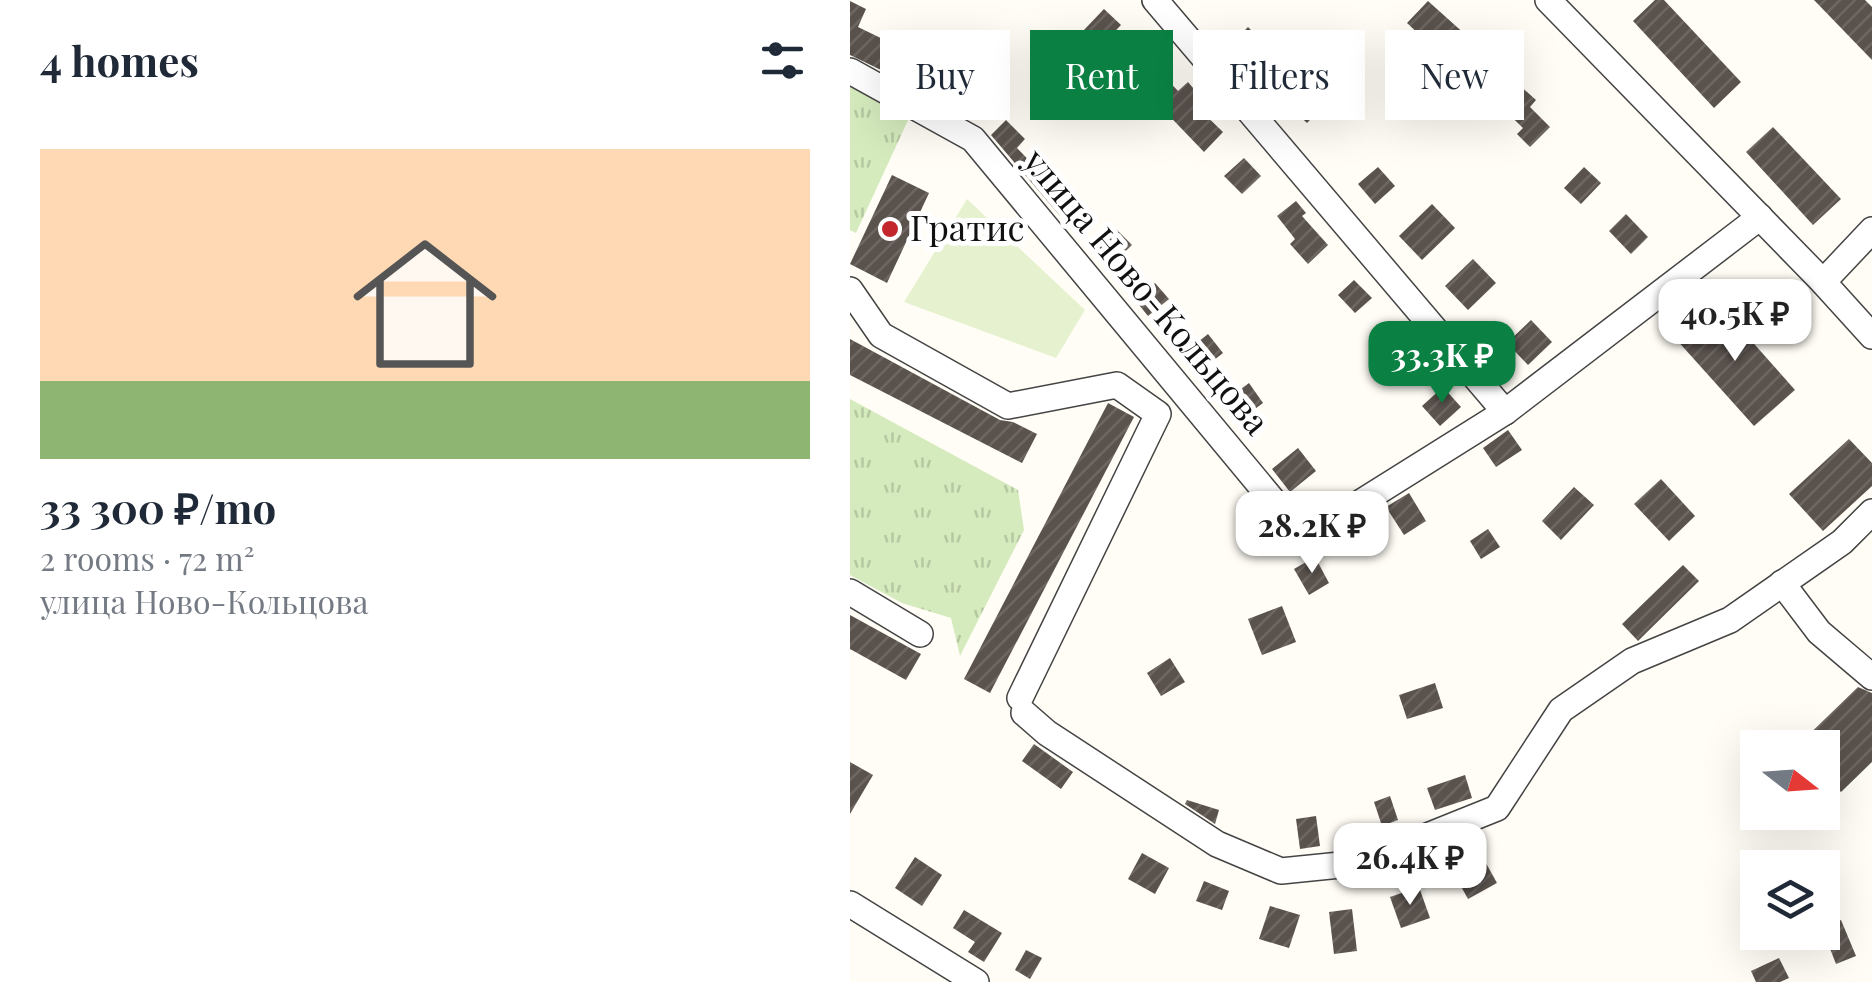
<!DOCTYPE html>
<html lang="en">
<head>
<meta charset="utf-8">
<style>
	body { margin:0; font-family:"Playfair Display",serif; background:#f2f2f3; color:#1f2937; height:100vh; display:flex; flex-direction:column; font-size:38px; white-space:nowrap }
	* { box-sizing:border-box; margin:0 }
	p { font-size:32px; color:#747a83 }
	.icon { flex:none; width:55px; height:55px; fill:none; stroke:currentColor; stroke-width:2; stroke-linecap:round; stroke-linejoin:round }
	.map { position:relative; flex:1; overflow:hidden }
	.drawer { display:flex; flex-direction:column; background:#fff; width:850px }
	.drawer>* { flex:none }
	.banner { position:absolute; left:30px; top:30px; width:840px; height:90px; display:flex; gap:20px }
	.needle { width:65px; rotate:107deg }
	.fabs { position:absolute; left:890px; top:730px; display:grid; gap:20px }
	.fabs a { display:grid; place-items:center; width:100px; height:100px; border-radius:0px; background:#fff; box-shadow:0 10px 40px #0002; font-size:50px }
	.price { position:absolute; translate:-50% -85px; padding:0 22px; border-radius:20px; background:#fff; color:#222; font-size:32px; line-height:65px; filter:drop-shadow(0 2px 5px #0008) }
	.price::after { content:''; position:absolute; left:50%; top:60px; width:30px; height:22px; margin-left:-15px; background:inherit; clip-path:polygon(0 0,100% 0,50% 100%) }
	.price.active { background:#0b8043; color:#fff }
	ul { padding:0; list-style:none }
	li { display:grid; align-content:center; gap:20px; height:530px; padding:0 40px }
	li span { display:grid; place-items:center; height:310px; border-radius:0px; color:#555 }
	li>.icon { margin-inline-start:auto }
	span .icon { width:180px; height:180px; fill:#fffc; stroke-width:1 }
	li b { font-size:42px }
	h2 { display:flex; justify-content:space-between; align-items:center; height:120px; padding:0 40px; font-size:42px }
	.pill { padding:0 35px; border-radius:0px; background:#fff; box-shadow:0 10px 40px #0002; font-size:35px; line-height:90px }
	.pill.active { background:#0b8043; color:#fff }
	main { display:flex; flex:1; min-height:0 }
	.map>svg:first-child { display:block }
	.grass { fill:url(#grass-tufts) }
	.pitch { fill:#e6f2cf }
	.building { fill:url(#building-hatch) }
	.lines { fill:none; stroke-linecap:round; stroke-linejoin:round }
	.minor-casing { stroke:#444; stroke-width:28 }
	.minor { stroke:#fff; stroke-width:25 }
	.poi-dot { fill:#c4262e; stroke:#fff; stroke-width:4 }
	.labels { text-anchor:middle; stroke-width:10; stroke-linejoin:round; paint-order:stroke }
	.poi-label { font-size:35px; fill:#111; stroke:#fff; text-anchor:start }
	.street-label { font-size:35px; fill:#111; stroke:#fff }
</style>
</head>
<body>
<main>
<section class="drawer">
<h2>4 homes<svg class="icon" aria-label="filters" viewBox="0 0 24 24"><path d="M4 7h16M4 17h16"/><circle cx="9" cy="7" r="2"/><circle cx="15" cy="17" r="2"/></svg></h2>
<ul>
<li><span style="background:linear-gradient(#ffd9b3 75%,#8fb573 0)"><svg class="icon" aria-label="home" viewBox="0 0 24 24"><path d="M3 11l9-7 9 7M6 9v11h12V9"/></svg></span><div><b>33 300 ₽/mo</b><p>2 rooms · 72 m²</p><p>улица Ново-Кольцова</p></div></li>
</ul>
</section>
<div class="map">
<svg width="1022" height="982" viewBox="0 0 1022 982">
	<defs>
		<pattern id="grass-tufts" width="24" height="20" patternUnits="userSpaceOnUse" patternTransform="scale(2.5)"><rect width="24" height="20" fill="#d5ebbd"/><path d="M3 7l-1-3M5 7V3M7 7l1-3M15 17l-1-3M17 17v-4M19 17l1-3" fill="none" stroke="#b6c8a1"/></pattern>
		<pattern id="building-hatch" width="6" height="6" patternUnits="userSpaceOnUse" patternTransform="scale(2.5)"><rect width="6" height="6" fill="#5a524d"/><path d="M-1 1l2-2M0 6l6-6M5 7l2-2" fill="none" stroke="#6d6662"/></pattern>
	</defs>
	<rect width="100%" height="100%" fill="#fffdf5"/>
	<g class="grass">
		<polygon points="0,86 59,118 6,233 0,230"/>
		<polygon points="0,399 168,490 174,530 110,656 101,618 52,603 0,575"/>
	</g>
	<polygon class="pitch" points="117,199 235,310 206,358 54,302"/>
	<g class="building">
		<polygon points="805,0 814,0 891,82 864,108 783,21"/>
		<polygon points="964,0 1015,0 1022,7 1022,60"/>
		<polygon points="0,1 16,9 8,27 43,44 31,70 0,55"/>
		<polygon points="578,1 617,36 601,52 580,30 573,38 557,23"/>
		<polygon points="254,9 271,25 250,47 233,31"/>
		<polygon points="398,27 434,64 419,80 395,58 390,64 376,50"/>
		<polygon points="636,64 660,90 667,83 686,100 680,107 700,127 680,147 667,134 673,128 641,97 634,104 615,84"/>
		<polygon points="308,70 328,91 338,82 354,101 347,107 373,132 354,152 306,102 303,105 288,90"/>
		<polygon points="75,76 125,100 117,117 69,90"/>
		<polygon points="464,78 483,96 457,123 438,105"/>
		<polygon points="156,120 175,139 167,148 208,190 217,182 230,198 210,216 141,135"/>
		<polygon points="923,127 991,199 963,225 896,152"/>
		<polygon points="394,158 411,176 392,194 374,176"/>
		<polygon points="528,167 545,186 525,204 508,184"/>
		<polygon points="734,167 751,183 731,204 714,188"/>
		<polygon points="42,175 79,193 37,283 0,264"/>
		<polygon points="446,201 456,213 452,216 478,245 458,264 440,244 445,239 427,216"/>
		<polygon points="582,204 605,228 572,260 549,236"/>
		<polygon points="776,214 798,237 781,254 759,231"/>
		<polygon points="266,229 282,245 259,267 243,251"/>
		<polygon points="623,259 646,283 618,310 595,286"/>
		<polygon points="504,280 522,298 505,313 488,295"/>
		<polygon points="305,283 319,299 298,316 285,300"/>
		<polygon points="866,301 945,390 904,426 825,338"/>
		<polygon points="681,320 702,342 678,365 657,343"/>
		<polygon points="541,321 555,336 535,355 521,340"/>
		<polygon points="358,334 373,353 350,371 335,352"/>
		<polygon points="0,339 150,420 163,422 187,434 172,463 0,375"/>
		<polygon points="399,383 413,403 390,420 376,400"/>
		<polygon points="593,387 611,407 590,426 572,406"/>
		<polygon points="258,403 284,417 140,693 114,679"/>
		<polygon points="658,430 672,450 646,467 633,448"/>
		<polygon points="999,439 1022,463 1022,486 973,531 939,494"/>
		<polygon points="448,448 466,471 440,492 422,469"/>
		<polygon points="811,479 845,516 819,541 784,504"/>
		<polygon points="724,487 744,505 711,540 692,521"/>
		<polygon points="559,493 576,521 554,535 536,507"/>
		<polygon points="638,529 650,547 631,559 620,541"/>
		<polygon points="465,557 479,583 459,595 444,569"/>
		<polygon points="833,565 849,581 788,641 772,624"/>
		<polygon points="432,606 446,642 412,655 398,619"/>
		<polygon points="0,615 71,654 56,680 0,649"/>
		<polygon points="320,658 335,682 311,696 297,673"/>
		<polygon points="585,683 593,708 557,719 549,695"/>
		<polygon points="1008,687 1022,693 1022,762 991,792 972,773 972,748 945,748"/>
		<polygon points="184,744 223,772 211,789 172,761"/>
		<polygon points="0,762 23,775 0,814"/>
		<polygon points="615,775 622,798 585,810 577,788"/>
		<polygon points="540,796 548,820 532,826 524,802"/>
		<polygon points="337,800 369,810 365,824 335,804"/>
		<polygon points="466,816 470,846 450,849 446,819"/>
		<polygon points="292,853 319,868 305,894 278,879"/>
		<polygon points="632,856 647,883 618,899 603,872"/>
		<polygon points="65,857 92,875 72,906 45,888"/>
		<polygon points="354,881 379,891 372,910 346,901"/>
		<polygon points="569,887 580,918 551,928 540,897"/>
		<polygon points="420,906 450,915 439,948 409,939"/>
		<polygon points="502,909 507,951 484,954 479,912"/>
		<polygon points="114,910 152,933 134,962 118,952 125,942 103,928"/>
		<polygon points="991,920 1006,956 986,964 972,928"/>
		<polygon points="176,950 192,958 180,979 165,970"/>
		<polygon points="929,958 939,978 930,982 906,982 901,971"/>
	</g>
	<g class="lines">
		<defs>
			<g id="minor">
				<polyline points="305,0 655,412"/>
				<polyline points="698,0 973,282 1022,336"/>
				<polyline points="0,71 123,139 454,538 655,412 910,217"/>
				<polyline points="973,282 1022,230"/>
				<polyline points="0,290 31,335 158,406 267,385 308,414 170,698"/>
				<polyline points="932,583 969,632 1022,677"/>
				<polyline points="0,592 70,634"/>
				<polyline points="174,713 197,733 367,844 431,871 510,863 647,808 711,710 782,661 880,620 992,542 1022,512"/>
				<polyline points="0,904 126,982"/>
			</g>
		</defs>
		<use href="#minor" class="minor-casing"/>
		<use href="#minor" class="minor"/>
	</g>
	<circle class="poi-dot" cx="40" cy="229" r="10"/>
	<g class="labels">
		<g class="poi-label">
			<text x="60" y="241">Гратис</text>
		</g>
		<g class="street-label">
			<text transform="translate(296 292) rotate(50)" y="12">улица Ново-Кольцова</text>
		</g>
	</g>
</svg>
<div class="fabs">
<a><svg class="needle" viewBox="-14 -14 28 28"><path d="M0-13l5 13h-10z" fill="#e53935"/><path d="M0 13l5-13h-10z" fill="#747a83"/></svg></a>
<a><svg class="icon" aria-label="layers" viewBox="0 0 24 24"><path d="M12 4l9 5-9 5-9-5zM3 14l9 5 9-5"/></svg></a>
</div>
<b class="price" style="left:885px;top:364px">40.5K ₽</b>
<b class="price active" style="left:592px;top:406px">33.3K ₽</b>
<b class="price" style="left:462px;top:576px">28.2K ₽</b>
<b class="price" style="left:560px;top:908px">26.4K ₽</b>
<div class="banner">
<a class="pill">Buy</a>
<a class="pill active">Rent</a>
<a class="pill">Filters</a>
<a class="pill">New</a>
</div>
</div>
</main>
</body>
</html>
